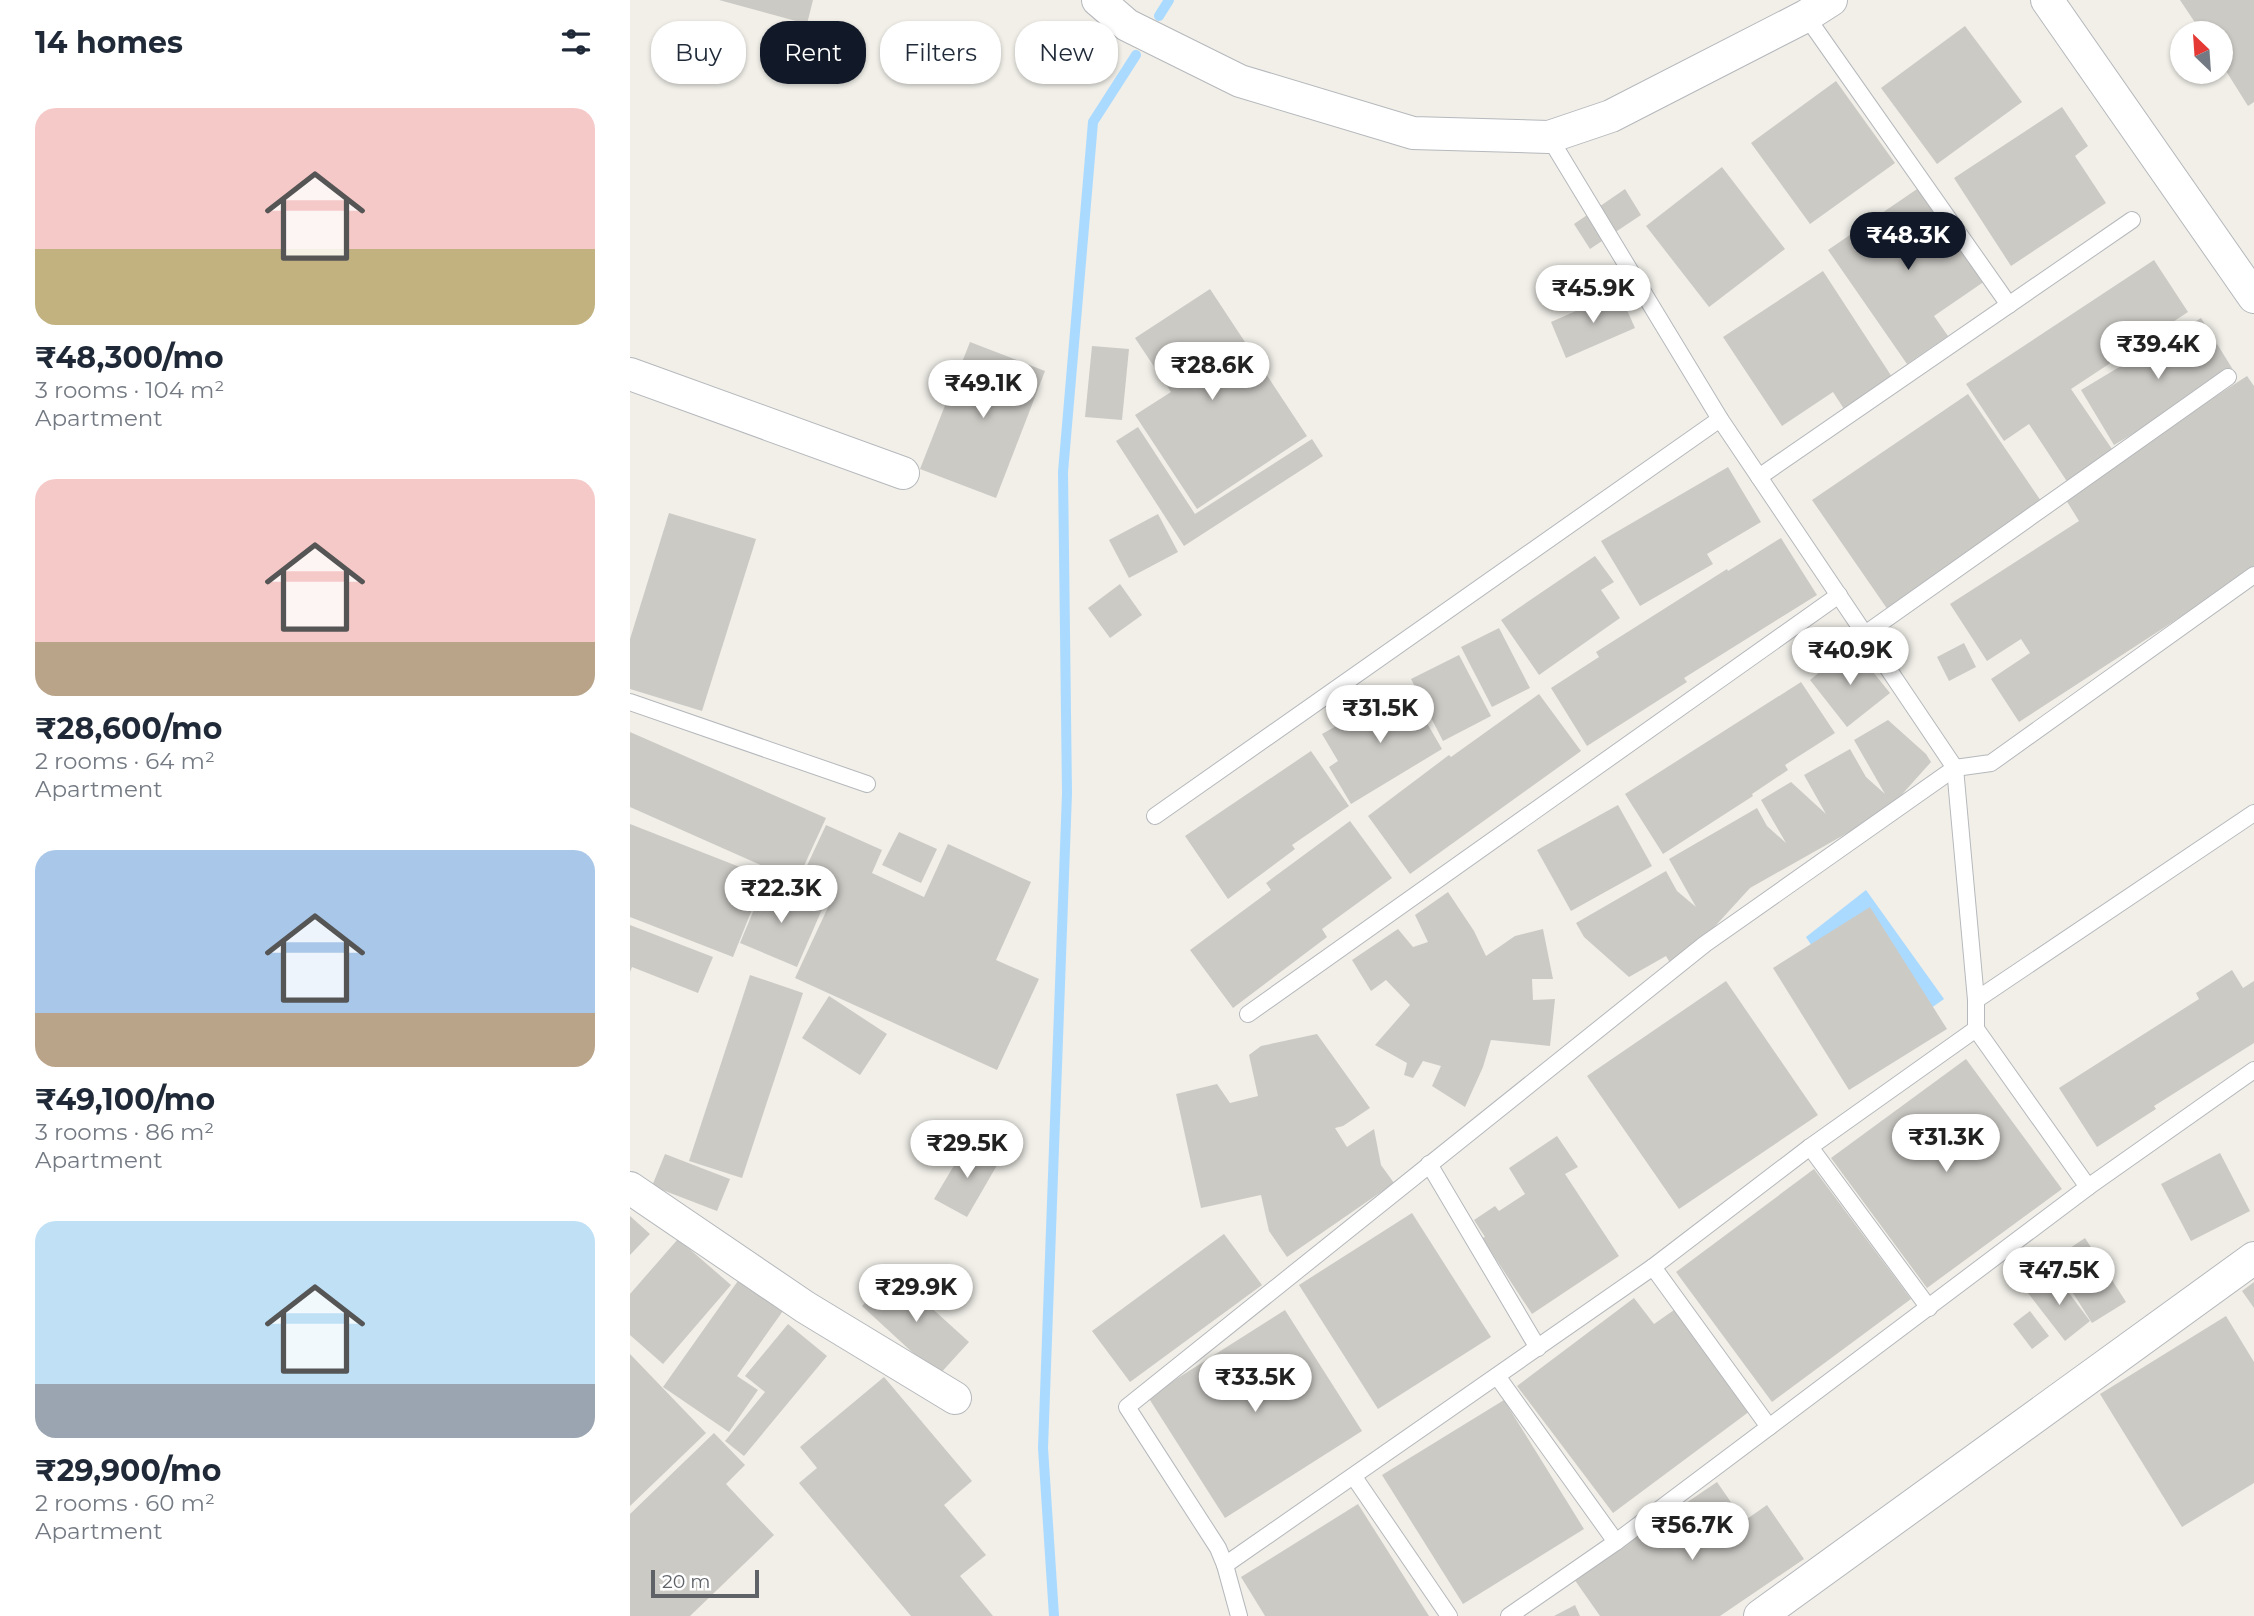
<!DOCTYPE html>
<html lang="en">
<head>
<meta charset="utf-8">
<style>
	body { margin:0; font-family:Montserrat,sans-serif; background:#f2f2f3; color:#1f2937; height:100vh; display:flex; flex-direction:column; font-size:26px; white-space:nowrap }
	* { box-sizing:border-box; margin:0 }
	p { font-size:23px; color:#747a83 }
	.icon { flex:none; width:38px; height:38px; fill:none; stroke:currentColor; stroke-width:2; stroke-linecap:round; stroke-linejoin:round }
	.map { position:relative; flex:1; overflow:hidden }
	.panel { display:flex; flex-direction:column; background:#fff; width:630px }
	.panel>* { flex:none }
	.banner { position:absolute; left:21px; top:21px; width:665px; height:63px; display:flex; gap:14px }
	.needle { width:46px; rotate:335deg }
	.fabs { position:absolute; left:1540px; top:21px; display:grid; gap:14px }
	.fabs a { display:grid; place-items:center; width:63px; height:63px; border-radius:50%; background:#fff; box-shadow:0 2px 5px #0004; font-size:35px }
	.scale { position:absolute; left:21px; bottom:18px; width:108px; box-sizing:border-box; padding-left:7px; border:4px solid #5f6368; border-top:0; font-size:19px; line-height:24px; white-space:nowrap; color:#5f6368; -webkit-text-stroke:5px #fff; paint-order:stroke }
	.price { position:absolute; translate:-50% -60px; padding:0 16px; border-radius:24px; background:#fff; color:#222; font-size:23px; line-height:46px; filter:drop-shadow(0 2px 4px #0008) }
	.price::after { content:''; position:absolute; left:50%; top:42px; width:21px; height:16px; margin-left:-10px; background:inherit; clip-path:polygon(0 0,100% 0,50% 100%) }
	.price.on { background:#111827; color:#fff }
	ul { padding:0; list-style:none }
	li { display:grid; align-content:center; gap:14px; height:371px; padding:0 35px }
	li span { display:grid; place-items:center; height:217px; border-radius:21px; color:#555 }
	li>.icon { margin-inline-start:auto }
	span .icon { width:126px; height:126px; fill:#fffc; stroke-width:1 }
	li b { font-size:30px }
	h2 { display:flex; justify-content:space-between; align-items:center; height:84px; padding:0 35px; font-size:30px }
	.chip { padding:0 24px; border-radius:28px; background:#fff; box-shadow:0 2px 5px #0004; font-size:24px; line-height:63px }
	.chip.on { background:#111827; color:#fff }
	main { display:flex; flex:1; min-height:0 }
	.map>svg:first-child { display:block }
	.water { fill:#aadaff }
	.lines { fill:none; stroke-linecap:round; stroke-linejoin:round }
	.stream { stroke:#aadaff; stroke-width:10 }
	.building { fill:#cccac5 }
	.lane-casing { stroke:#b5b8bc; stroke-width:18 }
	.street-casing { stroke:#b5b8bc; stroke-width:34 }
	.lane { stroke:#fff; stroke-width:16 }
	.street { stroke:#fff; stroke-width:32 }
</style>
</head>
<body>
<main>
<section class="panel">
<h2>14 homes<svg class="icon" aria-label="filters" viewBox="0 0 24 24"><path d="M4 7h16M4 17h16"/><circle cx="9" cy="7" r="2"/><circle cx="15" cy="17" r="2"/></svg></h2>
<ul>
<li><span style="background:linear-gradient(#f6c9c9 65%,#c2b280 0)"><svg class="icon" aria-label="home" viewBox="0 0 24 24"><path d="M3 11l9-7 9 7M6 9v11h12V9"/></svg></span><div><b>₹48,300/mo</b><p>3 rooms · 104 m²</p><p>Apartment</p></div></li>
<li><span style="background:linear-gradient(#f6c9c9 75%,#b9a48a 0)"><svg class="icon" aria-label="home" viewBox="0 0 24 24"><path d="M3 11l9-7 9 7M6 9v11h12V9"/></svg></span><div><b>₹28,600/mo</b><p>2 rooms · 64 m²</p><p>Apartment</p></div></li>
<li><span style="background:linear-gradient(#a9c7e8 75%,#b9a48a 0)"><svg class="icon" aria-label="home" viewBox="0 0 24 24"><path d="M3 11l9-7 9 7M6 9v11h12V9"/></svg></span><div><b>₹49,100/mo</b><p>3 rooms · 86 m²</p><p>Apartment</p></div></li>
<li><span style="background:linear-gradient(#bfe0f5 75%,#9aa5b1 0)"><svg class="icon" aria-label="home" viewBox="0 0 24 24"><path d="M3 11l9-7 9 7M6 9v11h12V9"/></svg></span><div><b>₹29,900/mo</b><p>2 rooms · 60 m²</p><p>Apartment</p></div></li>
</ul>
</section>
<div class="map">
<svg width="1624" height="1616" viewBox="0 0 1624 1616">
	<rect width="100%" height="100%" fill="#f1efe8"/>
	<polygon class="water" points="1236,890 1314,999 1247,1046 1176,937"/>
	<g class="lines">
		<g class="stream">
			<polyline points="529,16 539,0"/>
			<polyline points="424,1616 413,1448 437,793 433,472 463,122 506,55"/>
		</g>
	</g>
	<g class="building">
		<polygon points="89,0 183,0 177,24"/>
		<polygon points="1550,0 1624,0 1624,102 1618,106 1591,63 1591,33 1572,33"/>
		<polygon points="1335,26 1392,102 1307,164 1251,88"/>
		<polygon points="1206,81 1265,163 1180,224 1121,143"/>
		<polygon points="1432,107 1458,146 1445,156 1476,203 1381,266 1324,178"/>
		<polygon points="1092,167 1155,249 1079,307 1016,226"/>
		<polygon points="1290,187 1355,281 1304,316 1318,336 1277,364 1198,250"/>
		<polygon points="995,189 1011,215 960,249 944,224"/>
		<polygon points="1524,260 1558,312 1441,389 1484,452 1438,483 1399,424 1374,441 1336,384"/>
		<polygon points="1193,271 1262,377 1214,409 1203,392 1152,426 1093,337"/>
		<polygon points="580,289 677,436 567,509 505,415 541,392 505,338"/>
		<polygon points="989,292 1005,328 936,358 921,322"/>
		<polygon points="1571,318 1605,373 1484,445 1451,390"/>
		<polygon points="340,342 415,371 366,498 290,469"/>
		<polygon points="462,346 499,349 492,420 455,417"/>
		<polygon points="1617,376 1624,386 1624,566 1611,575 1612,577 1389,722 1361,679 1400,653 1391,639 1357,661 1320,604 1449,521 1433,495"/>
		<polygon points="1338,394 1413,504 1258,610 1182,500"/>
		<polygon points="508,427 565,514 682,439 693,456 554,546 486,441"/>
		<polygon points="1098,467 1131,522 1077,554 1083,564 1010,606 971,541"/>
		<polygon points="39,513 126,539 72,711 0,689 0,639"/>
		<polygon points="528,514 548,552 499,578 479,540"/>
		<polygon points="1151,538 1187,595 1054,678 1057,682 957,746 921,688 969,657 966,652 1097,569 1098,571"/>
		<polygon points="965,556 984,582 971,590 990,618 909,675 871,620"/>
		<polygon points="490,584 512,615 480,638 458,608"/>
		<polygon points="869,628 900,688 862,707 831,647"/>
		<polygon points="1334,643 1346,667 1319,681 1307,657"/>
		<polygon points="1222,646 1260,693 1217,727 1180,680"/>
		<polygon points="829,655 861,716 813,741 781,679"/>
		<polygon points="1171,682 1205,733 1155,765 1158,770 1122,794 1123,796 1033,854 995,794"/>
		<polygon points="776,687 812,749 721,804 699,767 708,761 692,734"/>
		<polygon points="909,694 951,751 780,874 738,816 819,755 821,757"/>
		<polygon points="1258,720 1296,754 1301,762 1258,810 1120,888 1056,958 1042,966 1036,956 999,977 954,937 946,923 1036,871 1047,891 1066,907 1039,859 1127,808 1137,826 1156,843 1131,800 1161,782 1196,814 1174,775 1220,749 1236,777 1255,794 1224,740"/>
		<polygon points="0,732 196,818 167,881 0,807"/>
		<polygon points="681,751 719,806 662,845 665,849 598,899 555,836"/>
		<polygon points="988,805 1022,866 941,911 907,850"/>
		<polygon points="720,821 762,878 692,929 697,937 603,1008 560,950 641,890 636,883"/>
		<polygon points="0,824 135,877 103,957 0,917"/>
		<polygon points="196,825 252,850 242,873 294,897 318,844 401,882 366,960 409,979 367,1070 165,978 207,888 174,872"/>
		<polygon points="269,832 307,849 291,883 252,865"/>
		<polygon points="135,883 193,907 167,967 110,943"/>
		<polygon points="818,892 844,931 856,956 885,936 913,929 923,979 902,979 903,1000 925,999 920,1046 861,1040 853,1067 835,1107 802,1086 811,1066 793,1061 783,1078 774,1075 777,1063 745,1045 780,1005 756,980 741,991 722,960 768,929 783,947 798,942 785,915"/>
		<polygon points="1240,907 1317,1029 1219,1090 1143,968"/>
		<polygon points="0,925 83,957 68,993 2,967 0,972"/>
		<polygon points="1602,970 1613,988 1624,981 1624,1043 1524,1106 1526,1109 1467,1147 1429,1088 1569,999 1566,993"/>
		<polygon points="120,975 173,993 112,1178 59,1161"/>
		<polygon points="1096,981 1188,1115 1049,1209 957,1076"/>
		<polygon points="199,996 257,1034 230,1075 172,1038"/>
		<polygon points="687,1034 740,1108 713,1126 705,1128 717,1147 744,1129 751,1165 764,1183 657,1257 639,1231 631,1195 571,1208 546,1094 587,1084 600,1103 628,1096 619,1055 631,1046"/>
		<polygon points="1336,1059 1432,1189 1297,1288 1201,1158"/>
		<polygon points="927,1136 948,1167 935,1174 989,1256 902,1314 852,1238 855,1237 844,1220 865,1206 869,1211 895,1194 879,1168"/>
		<polygon points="338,1142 370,1160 337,1217 304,1199"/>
		<polygon points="1590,1153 1620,1211 1561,1241 1531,1184"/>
		<polygon points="35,1154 100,1179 87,1211 22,1186"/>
		<polygon points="1184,1169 1281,1299 1142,1402 1046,1272"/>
		<polygon points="782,1213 861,1337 748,1409 669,1285"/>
		<polygon points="0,1216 20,1234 0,1255"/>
		<polygon points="594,1234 632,1285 500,1382 462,1331"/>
		<polygon points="1455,1238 1496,1302 1462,1323 1422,1260"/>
		<polygon points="48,1239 101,1285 33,1364 0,1335 0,1294"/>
		<polygon points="263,1273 339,1342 308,1376 232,1306"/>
		<polygon points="1424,1273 1460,1321 1435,1341 1398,1293"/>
		<polygon points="110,1278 155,1308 107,1376 128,1390 99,1432 33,1387"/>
		<polygon points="1624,1282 1624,1308 1612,1291"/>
		<polygon points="1004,1298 1024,1324 1044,1310 1120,1411 983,1513 887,1386"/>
		<polygon points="655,1310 732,1431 595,1518 518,1397"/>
		<polygon points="1400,1311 1419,1336 1402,1349 1383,1324"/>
		<polygon points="1596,1316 1624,1362 1624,1483 1552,1527 1470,1394"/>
		<polygon points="158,1324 197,1356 114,1456 95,1441 135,1392 115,1376"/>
		<polygon points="0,1354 76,1433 0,1506"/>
		<polygon points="254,1377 342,1481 314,1505 356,1555 330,1576 363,1616 281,1616 169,1483 187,1468 170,1447"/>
		<polygon points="874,1400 954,1529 833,1604 752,1475"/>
		<polygon points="84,1433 115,1465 96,1484 144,1535 60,1616 0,1616 0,1514"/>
		<polygon points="1087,1482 1114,1521 1137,1505 1174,1559 1090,1616 970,1616 944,1579"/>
		<polygon points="728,1504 799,1616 635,1616 611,1577"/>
		<polygon points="945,1605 950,1616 924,1616"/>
	</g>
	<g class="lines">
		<defs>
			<g id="lane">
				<polyline points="1176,16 1379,305"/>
				<polyline points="919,137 1090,419 1325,768 1346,1000 1346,1029 1458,1187 1624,1070"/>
				<polyline points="1129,477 1502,220"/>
				<polyline points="1235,634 1598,377"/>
				<polyline points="0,702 237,784"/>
				<polyline points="525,816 1090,419"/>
				<polyline points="1346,1000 1624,813"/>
				<polyline points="618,1014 1209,595"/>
				<polyline points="1346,1029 1180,1147 1023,1267 595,1565 588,1548 497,1407 1075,944 1325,768 1361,763 1624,575"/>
				<polyline points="1180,1147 1299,1308"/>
				<polyline points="799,1164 908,1348"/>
				<polyline points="1023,1267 1139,1427"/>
				<polyline points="867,1376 986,1542"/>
				<polyline points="724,1477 819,1616"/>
				<polyline points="595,1565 609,1616"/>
				<polyline points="879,1616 986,1542 1458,1187"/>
			</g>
			<g id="street">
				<polyline points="468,0 497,25 610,81 783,133 919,137 981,116 1176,16 1201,0"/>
				<polyline points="1417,0 1624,297"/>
				<polyline points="0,374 273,473"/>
				<polyline points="0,1188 175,1307 325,1398"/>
				<polyline points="1130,1616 1624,1258"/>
			</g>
		</defs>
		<use href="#lane" class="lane-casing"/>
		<use href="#street" class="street-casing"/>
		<use href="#lane" class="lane"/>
		<use href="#street" class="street"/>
	</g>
</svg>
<div class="fabs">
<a><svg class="needle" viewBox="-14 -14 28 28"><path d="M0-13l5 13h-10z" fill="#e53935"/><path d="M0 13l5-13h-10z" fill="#747a83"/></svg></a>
</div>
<div class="scale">20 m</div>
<b class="price on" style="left:1278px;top:272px">₹48.3K</b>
<b class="price" style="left:963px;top:325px">₹45.9K</b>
<b class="price" style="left:1528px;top:381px">₹39.4K</b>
<b class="price" style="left:582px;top:402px">₹28.6K</b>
<b class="price" style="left:353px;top:420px">₹49.1K</b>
<b class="price" style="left:1220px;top:687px">₹40.9K</b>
<b class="price" style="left:750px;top:745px">₹31.5K</b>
<b class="price" style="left:151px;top:925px">₹22.3K</b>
<b class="price" style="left:1316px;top:1174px">₹31.3K</b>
<b class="price" style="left:337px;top:1180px">₹29.5K</b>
<b class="price" style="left:1429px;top:1307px">₹47.5K</b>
<b class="price" style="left:286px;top:1324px">₹29.9K</b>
<b class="price" style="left:625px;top:1414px">₹33.5K</b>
<b class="price" style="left:1062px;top:1562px">₹56.7K</b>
<div class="banner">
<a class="chip">Buy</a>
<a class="chip on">Rent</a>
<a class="chip">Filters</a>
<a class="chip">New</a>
</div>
</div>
</main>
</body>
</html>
